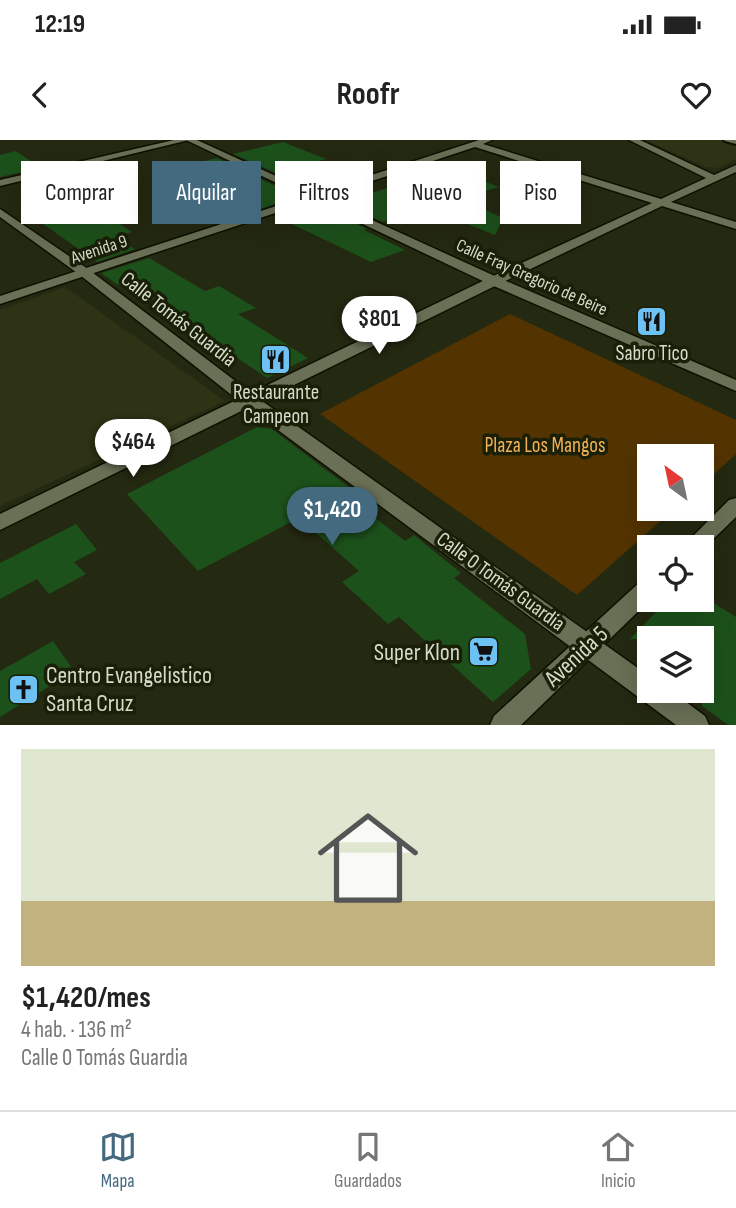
<!DOCTYPE html>
<html lang="es">
<head>
<meta charset="utf-8">
<style>
	body { margin:0; font-family:"Sofia Sans Condensed",sans-serif; background:#f6f6f6; color:#222; height:100vh; display:flex; flex-direction:column; font-size:26px; white-space:nowrap }
	* { box-sizing:border-box; margin:0 }
	p { font-size:23px; color:#767676 }
	.icon { flex:none; width:38px; height:38px; fill:none; stroke:currentColor; stroke-width:2; stroke-linecap:round; stroke-linejoin:round }
	.map { position:relative; height:585px; overflow:hidden }
	.side { display:flex; flex-direction:column; background:#fff; flex:1 }
	.side>* { flex:none }
	.top-card { position:absolute; left:21px; top:21px; width:695px; height:63px; display:flex; gap:14px }
	.needle { width:46px; rotate:327deg }
	.fabs { position:absolute; left:637px; top:304px; display:grid; gap:14px }
	.fabs a { display:grid; place-items:center; width:77px; height:77px; border-radius:0px; background:#fff; box-shadow:0 7px 28px #0002; font-size:35px }
	.price { position:absolute; translate:-50% -60px; padding:0 16px; border-radius:24px; background:#fff; color:#222; font-size:23px; line-height:46px; filter:drop-shadow(0 2px 4px #0008) }
	.price::after { content:''; position:absolute; left:50%; top:42px; width:21px; height:16px; margin-left:-10px; background:inherit; clip-path:polygon(0 0,100% 0,50% 100%) }
	.price.active { background:#446a80; color:#fff }
	ul { padding:0; list-style:none }
	li { display:grid; align-content:center; gap:14px; height:371px; padding:0 21px }
	li span { display:grid; place-items:center; height:217px; border-radius:0px; color:#555 }
	li>.icon { margin-inline-start:auto }
	span .icon { width:126px; height:126px; fill:#fffc; stroke-width:1 }
	li b { font-size:30px }
	.pill { padding:0 24px; border-radius:0px; background:#fff; box-shadow:0 7px 28px #0002; font-size:24px; line-height:63px }
	.pill.active { background:#446a80; color:#fff }
	.status { display:flex; justify-content:space-between; align-items:center; height:49px; padding:0 35px; background:#fff; direction:ltr }
	.status svg { height:19px; fill:currentColor }
	header { display:flex; justify-content:space-between; align-items:center; height:91px; padding:0 21px; background:#fff; font-size:32px; font-weight:700 }
	.dock { display:flex; justify-content:space-around; align-items:center; height:98px; border-top:2px solid #e0e0e0; background:#fff; font-size:19px; color:#767676 }
	.dock a { display:grid; justify-items:center; gap:4px }
	.dock .active { color:#446a80 }
	.map>svg:first-child { display:block }
	.built { fill:#2d3314 }
	.green { fill:#533401 }
	.building { fill:#1d511b }
	.lines { fill:none; stroke-linecap:round; stroke-linejoin:round }
	.service-casing { stroke:#0d1100; stroke-width:4 }
	.minor-casing { stroke:#0d1100; stroke-width:3 }
	.tertiary-casing { stroke:#0d1100; stroke-width:3 }
	.service { fill:#697055; fill-rule:evenodd }
	.minor { fill:#697055; fill-rule:evenodd }
	.tertiary { fill:#697055; fill-rule:evenodd }
	.labels { text-anchor:middle; stroke-width:7; stroke-linejoin:round; paint-order:stroke }
	.far-street-label { font-size:18px; fill:#d6dacb; stroke:#1a1f07 }
	.street-label { font-size:21px; fill:#d6dacb; stroke:#1a1f07 }
	.poi-label { font-size:21px; fill:#d6dacb; stroke:#1a1f07 }
	.park-label { font-size:21px; fill:#f2b055; stroke:#1a1f07 }
	.near-poi-label { font-size:24px; fill:#d6dacb; stroke:#1a1f07; text-anchor:end }
	.near-street-label { font-size:24px; fill:#d6dacb; stroke:#1a1f07 }
</style>
</head>
<body>
<div class="status"><b>12:19</b><svg viewBox="0 0 49 12"><path d="M0 12V9h3v3zM5 12V6h3v6zM10 12V3h3v9zM15 12V0h3v12zM26 1h20v11H26zM47 4h2v5h-2z"/></svg></div>
<header><svg class="icon" aria-label="back" viewBox="0 0 24 24"><path d="M15 5l-7 7 7 7"/></svg>Roofr<svg class="icon" aria-label="heart" viewBox="0 0 24 24"><path d="M12 20l-8-8c-3-5 5-10 8-4 3-6 11-1 8 4z"/></svg></header>
<div class="map">
<svg width="736" height="585" viewBox="0 0 736 585">
	<rect width="100%" height="100%" fill="#242911"/>
	<g class="built">
		<polygon points="645,0 736,0 736,19 719,28 706,27"/>
		<polygon points="65,147 225,261 0,366 0,170"/>
	</g>
	<polygon class="green" points="510,174 736,280 736,314 702,345 702,317 649,317 649,369 674,369 577,455 320,274"/>
	<g class="building">
		<polygon points="283,2 326,19 276,33 233,14"/>
		<polygon points="16,11 41,28 0,37 0,15"/>
		<polygon points="217,18 258,38 298,56 260,69 171,29"/>
		<polygon points="449,28 499,47 474,54 487,59 474,65 503,78 495,95 424,67 383,82 341,63"/>
		<polygon points="313,63 367,89 364,90 405,110 371,122 275,76"/>
		<polygon points="100,64 129,81 120,84 132,92 114,97 135,109 97,122 39,81"/>
		<polygon points="149,118 205,151 219,146 256,168 238,174 308,218 267,238 126,143 118,145 101,133"/>
		<polygon points="257,287 272,289 354,351 346,355 392,391 405,401 414,395 461,433 454,438 525,494 531,529 493,562 399,477 388,484 342,442 359,431 299,378 198,431 127,354"/>
		<polygon points="76,384 97,410 74,422 86,434 49,454 37,439 0,459 0,423"/>
		<polygon points="668,460 709,460 736,477 736,585 728,585 702,566 702,499 630,499"/>
		<polygon points="53,501 74,531 0,577 0,531"/>
	</g>
	<g class="lines">
		<defs>
			<polygon id="service" points="724,0 736,0 736,4 725,1"/>
			<g id="minor">
				<polygon points="174,0 189,0 0,46 0,40"/>
				<polygon points="479,0 492,0 483,4 661,59 706,38 629,0 640,0 714,35 736,25 736,32 671,62 736,82 736,89 662,66 499,144 0,390 0,374 489,138 652,63 475,7 0,164 0,156"/>
				<polygon points="736,358 736,377 702,410 702,408 681,408 729,360"/>
				<polygon points="649,438 650,460 521,585 490,585 494,576 641,441"/>
			</g>
			<g id="tertiary">
				<polygon points="186,0 197,0 499,138 736,240 736,251 489,144"/>
				<polygon points="0,69 88,129 255,256 649,536 649,551 671,551 705,576 709,585 676,585 243,264 80,135 0,77"/>
			</g>
		</defs>
		<use href="#service" class="service-casing"/>
		<use href="#minor" class="minor-casing"/>
		<use href="#tertiary" class="tertiary-casing"/>
		<use href="#service" class="service"/>
		<use href="#minor" class="minor"/>
		<use href="#tertiary" class="tertiary"/>
	</g>
	<defs>
		<symbol id="restaurant-square" viewBox="-11 -11 22 22"><rect x="-9" y="-9" width="18" height="18" rx="4" fill="#6ec2f3" stroke="#1a1f07"/><path d="M-5-6h1v4h1v-4h1v4h1v-4h1v5L-1.5 .5V6h-2V.5L-5-1ZM5-6V6H3V1.5H1.5Q1.5-4 5-6Z" fill="#111"/></symbol>
		<symbol id="supermarket-square" viewBox="-11 -11 22 22"><rect x="-9" y="-9" width="18" height="18" rx="4" fill="#6ec2f3" stroke="#1a1f07"/><path d="M-6-5.5h2.5l.6 2H6L4.5 2H-2.5L-4.4-4H-6ZM-1.5 3.2a1.3 1.3 0 1 0 .1 0ZM3 3.2a1.3 1.3 0 1 0 .1 0Z" fill="#111"/></symbol>
		<symbol id="church-square" viewBox="-11 -11 22 22"><rect x="-9" y="-9" width="18" height="18" rx="4" fill="#6ec2f3" stroke="#1a1f07"/><path d="M-1.2-6h2.4v3.5h3.3v2.4h-3.3V6h-2.4V-.1h-3.3v-2.4h3.3Z" fill="#111"/></symbol>
	</defs>
	<g fill-rule="evenodd">
		<use href="#restaurant-square" x="634" y="164" width="35" height="35"/>
		<use href="#restaurant-square" x="258" y="202" width="35" height="35"/>
		<use href="#supermarket-square" x="466" y="494" width="35" height="35"/>
		<use href="#church-square" x="6" y="532" width="35" height="35"/>
	</g>
	<g class="labels">
		<g class="far-street-label">
			<text transform="translate(99 109) rotate(-18)" y="6">Avenida 9</text>
			<text transform="translate(532 137) rotate(24)" y="6">Calle Fray Gregorio de Beire</text>
		</g>
		<g class="street-label">
			<text transform="translate(179 179) rotate(38)" y="7">Calle Tomás Guardia</text>
			<text transform="translate(501 441) rotate(36)" y="7">Calle 0 Tomás Guardia</text>
		</g>
		<g class="poi-label">
			<text x="652" y="220">Sabro Tico</text>
			<text x="276" y="259">Restaurante<tspan x="276" dy="24">Campeon</tspan></text>
		</g>
		<g class="park-label">
			<text x="545" y="312">Plaza Los Mangos</text>
		</g>
		<g class="near-poi-label">
			<text x="460" y="520">Super Klon</text>
			<text x="46" y="543" text-anchor="start">Centro Evangelistico<tspan x="46" dy="28">Santa Cruz</tspan></text>
		</g>
		<g class="near-street-label">
			<text transform="translate(576 516) rotate(-43)" y="8">Avenida 5</text>
		</g>
	</g>
</svg>
<div class="fabs">
<a><svg class="needle" viewBox="-14 -14 28 28"><path d="M0-13l5 13h-10z" fill="#e53935"/><path d="M0 13l5-13h-10z" fill="#767676"/></svg></a>
<a><svg class="icon" aria-label="locate" viewBox="0 0 24 24"><circle cx="12" cy="12" r="6"/><path d="M12 2v4M12 18v4M2 12h4M18 12h4"/></svg></a>
<a><svg class="icon" aria-label="layers" viewBox="0 0 24 24"><path d="M12 4l9 5-9 5-9-5zM3 14l9 5 9-5"/></svg></a>
</div>
<b class="price" style="left:379px;top:216px">$801</b>
<b class="price" style="left:133px;top:339px">$464</b>
<b class="price active" style="left:332px;top:407px">$1,420</b>
<div class="top-card">
<a class="pill">Comprar</a>
<a class="pill active">Alquilar</a>
<a class="pill">Filtros</a>
<a class="pill">Nuevo</a>
<a class="pill">Piso</a>
</div>
</div>
<section class="side">
<ul>
<li><span style="background:linear-gradient(#dfe7d0 70%,#c2b280 0)"><svg class="icon" aria-label="home" viewBox="0 0 24 24"><path d="M3 11l9-7 9 7M6 9v11h12V9"/></svg></span><div><b>$1,420/mes</b><p>4 hab. · 136 m²</p><p>Calle 0 Tomás Guardia</p></div></li>
</ul>
</section>
<nav class="dock">
<a class="active"><svg class="icon" aria-label="map" viewBox="0 0 24 24"><path d="M3 6l6-2 6 2 6-2v14l-6 2-6-2-6 2zM9 4v14M15 6v14"/></svg>Mapa</a>
<a><svg class="icon" aria-label="saved" viewBox="0 0 24 24"><path d="M7 4h10v16l-5-4-5 4z"/></svg>Guardados</a>
<a><svg class="icon" aria-label="home" viewBox="0 0 24 24"><path d="M3 11l9-7 9 7M6 9v11h12V9"/></svg>Inicio</a>
</nav>
</body>
</html>
